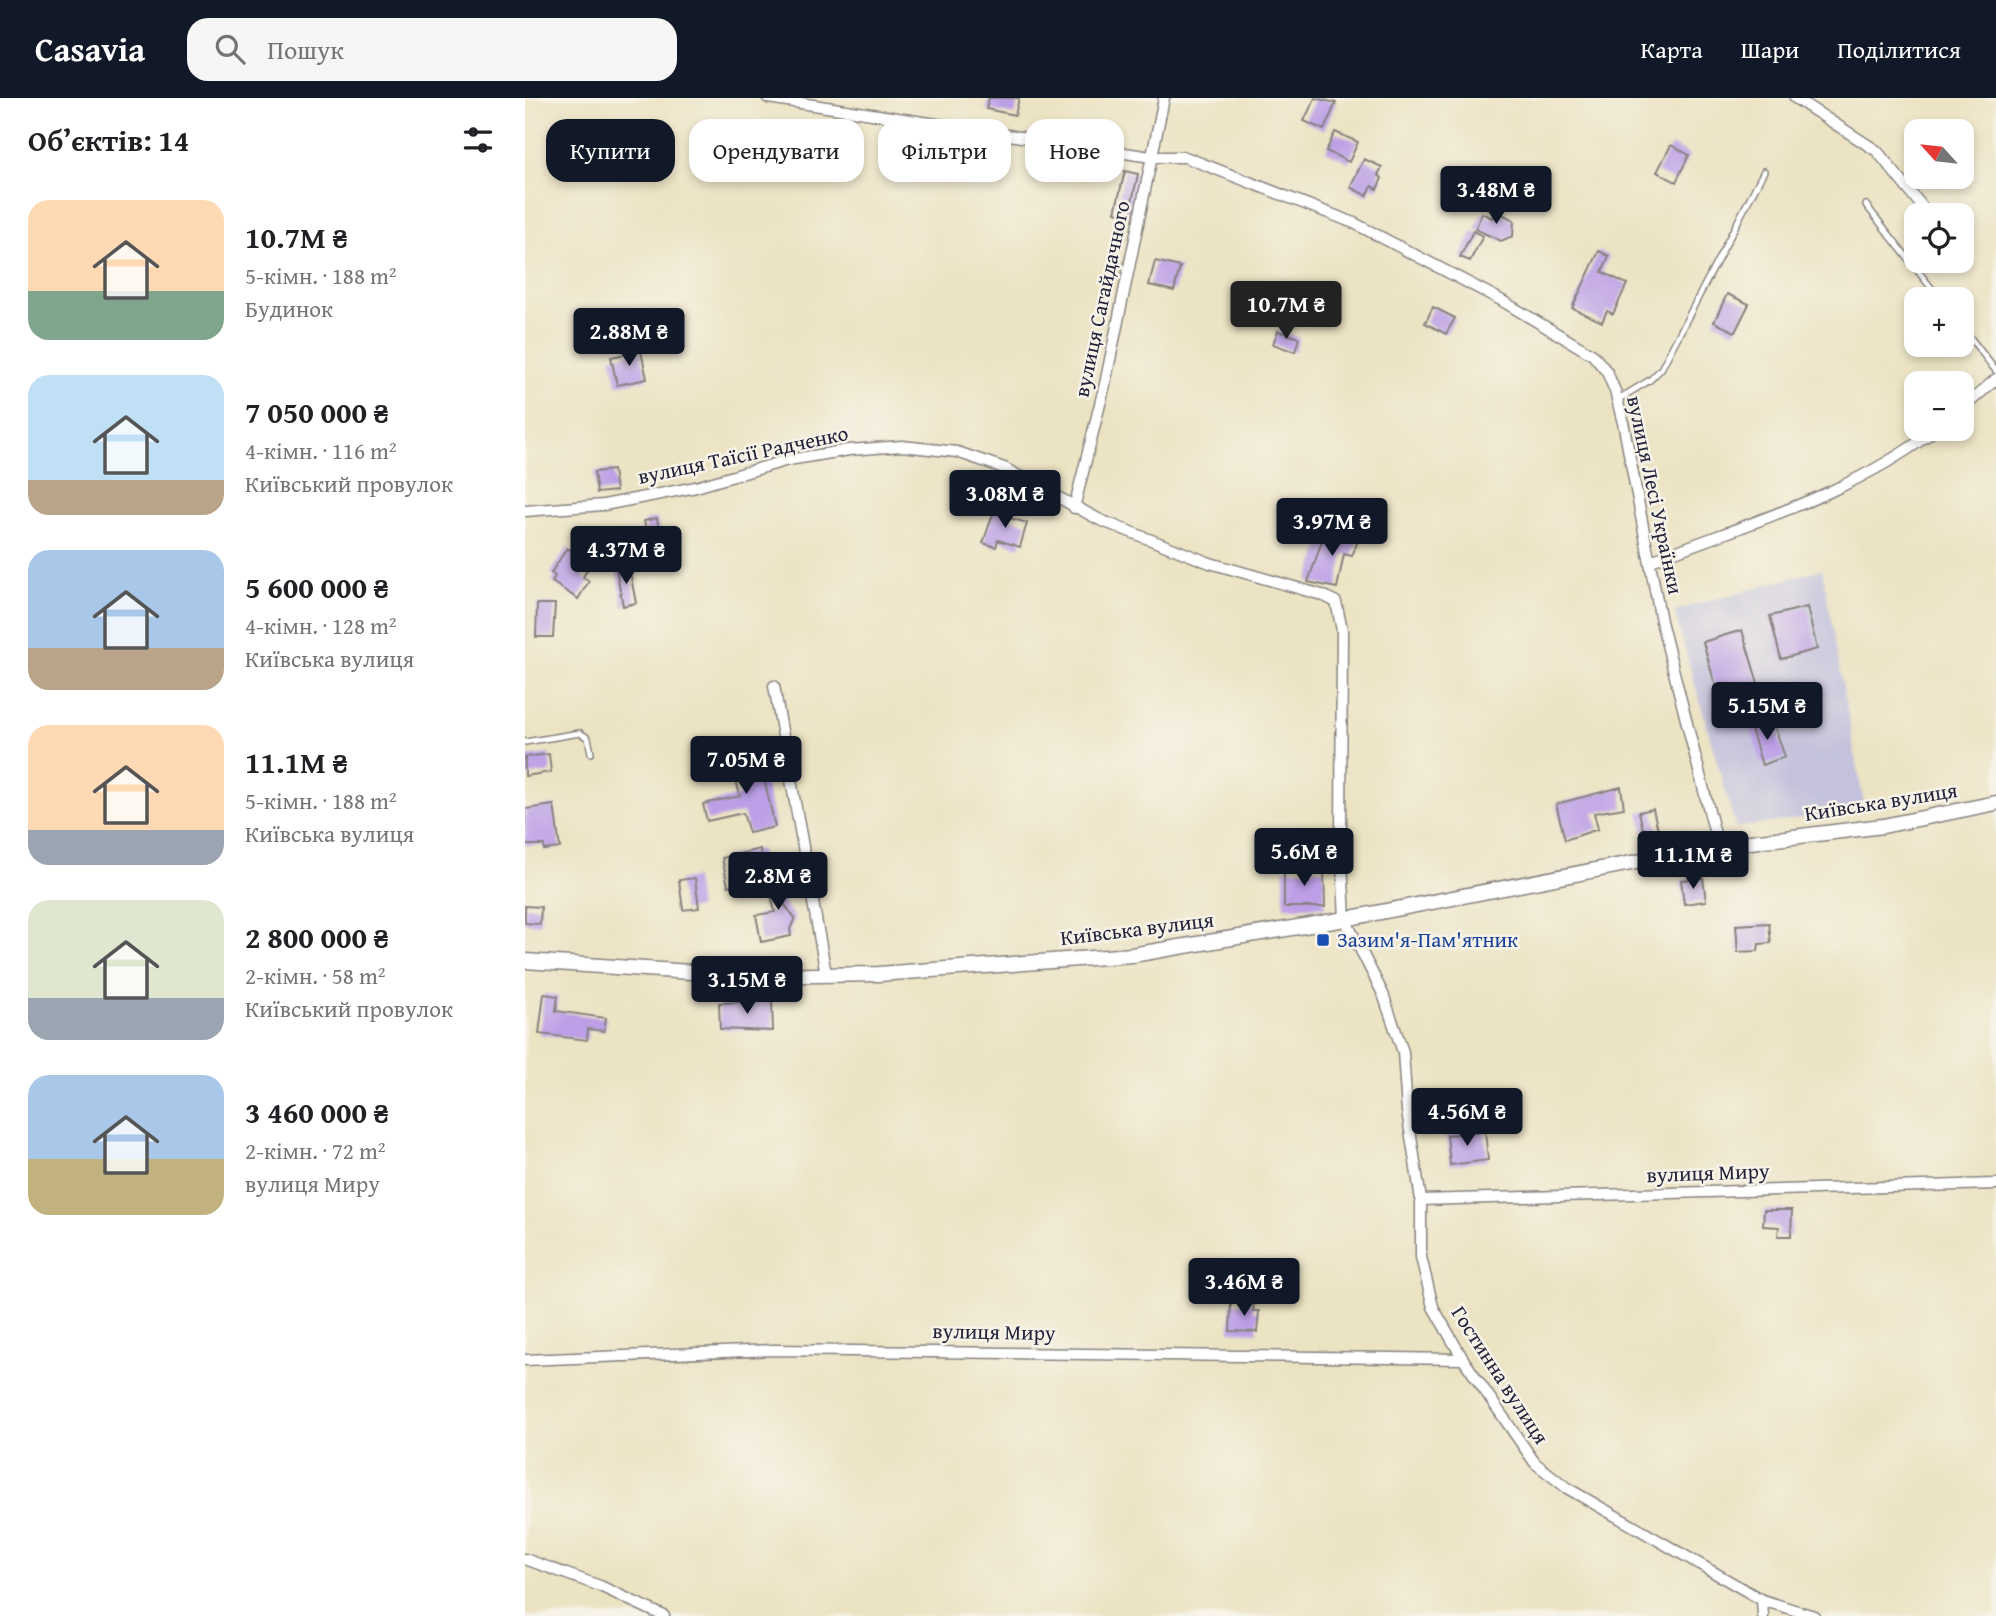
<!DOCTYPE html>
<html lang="uk">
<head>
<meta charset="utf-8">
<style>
	body { margin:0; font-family:"Gentium Book Plus",serif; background:#f6f6f6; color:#202124; height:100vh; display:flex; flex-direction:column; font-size:26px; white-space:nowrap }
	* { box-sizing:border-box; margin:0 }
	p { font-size:23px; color:#757577 }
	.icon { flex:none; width:38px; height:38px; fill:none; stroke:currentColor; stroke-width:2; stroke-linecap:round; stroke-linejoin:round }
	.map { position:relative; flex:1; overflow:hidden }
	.panel { display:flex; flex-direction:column; background:#fff; width:525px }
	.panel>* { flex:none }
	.hud { position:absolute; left:21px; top:21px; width:665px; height:63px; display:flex; gap:14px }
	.needle { width:46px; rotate:297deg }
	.fabs { position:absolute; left:1379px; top:21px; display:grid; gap:14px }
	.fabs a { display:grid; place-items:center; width:70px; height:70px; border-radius:14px; background:#fff; box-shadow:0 4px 10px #0003; font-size:35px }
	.price { position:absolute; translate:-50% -60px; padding:0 16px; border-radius:7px; background:#111827; color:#fff; font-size:23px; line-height:46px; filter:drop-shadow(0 2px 4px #0008) }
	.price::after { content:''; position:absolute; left:50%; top:42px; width:21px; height:16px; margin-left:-10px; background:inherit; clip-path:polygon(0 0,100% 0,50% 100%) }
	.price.current { background:#222; color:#fff }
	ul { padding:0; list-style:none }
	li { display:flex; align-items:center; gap:21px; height:175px; padding:0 28px }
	li span { display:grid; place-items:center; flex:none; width:196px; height:140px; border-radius:21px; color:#555 }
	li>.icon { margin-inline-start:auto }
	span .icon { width:84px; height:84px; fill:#fffc; stroke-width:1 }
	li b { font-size:30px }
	h2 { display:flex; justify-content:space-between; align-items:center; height:84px; padding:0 28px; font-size:30px }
	.pill { padding:0 24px; border-radius:21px; background:#fff; box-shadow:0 4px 10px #0003; font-size:24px; line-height:63px }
	.pill.current { background:#111827; color:#fff }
	header { display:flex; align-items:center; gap:42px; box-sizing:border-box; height:98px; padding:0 35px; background:#111827; color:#fff }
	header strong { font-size:33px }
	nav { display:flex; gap:38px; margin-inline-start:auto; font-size:24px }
	.search { width:490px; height:63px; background:#f6f6f6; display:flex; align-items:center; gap:18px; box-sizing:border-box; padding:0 24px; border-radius:21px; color:#757577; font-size:26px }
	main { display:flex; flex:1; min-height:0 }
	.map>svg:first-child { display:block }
	.industrial { fill:#c3c1db }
	.building { fill:#bc9fe6 }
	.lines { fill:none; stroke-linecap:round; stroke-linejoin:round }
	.service-casing { stroke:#87827f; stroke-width:8 }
	.minor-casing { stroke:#87827f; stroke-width:13 }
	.tertiary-casing { stroke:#87827f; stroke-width:17 }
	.service { stroke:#fff; stroke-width:5 }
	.minor { stroke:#fff; stroke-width:10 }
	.tertiary { stroke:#fff; stroke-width:14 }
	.transit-dot { fill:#1a4fb4; stroke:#f7f3e8; stroke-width:2.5 }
	.labels { text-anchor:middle; stroke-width:5; stroke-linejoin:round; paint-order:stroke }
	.street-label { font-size:21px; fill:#22223b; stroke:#f7f3e8 }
	.transit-label { font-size:21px; fill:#164399; stroke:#f7f3e8; text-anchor:start }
</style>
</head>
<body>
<header>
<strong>Casavia</strong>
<div class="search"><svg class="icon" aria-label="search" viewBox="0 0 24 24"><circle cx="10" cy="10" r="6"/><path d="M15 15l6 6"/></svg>Пошук</div>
<nav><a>Карта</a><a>Шари</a><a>Поділитися</a></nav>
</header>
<main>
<section class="panel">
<h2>Об’єктів: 14<svg class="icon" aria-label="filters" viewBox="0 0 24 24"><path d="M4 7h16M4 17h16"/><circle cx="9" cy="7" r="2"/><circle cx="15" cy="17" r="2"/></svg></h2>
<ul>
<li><span style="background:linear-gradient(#ffd9b3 65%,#7fa58c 0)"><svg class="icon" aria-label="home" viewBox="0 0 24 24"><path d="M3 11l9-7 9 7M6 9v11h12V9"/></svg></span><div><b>10.7M ₴</b><p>5-кімн. · 188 m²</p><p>Будинок</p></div></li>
<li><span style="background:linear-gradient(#bfe0f5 75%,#b9a48a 0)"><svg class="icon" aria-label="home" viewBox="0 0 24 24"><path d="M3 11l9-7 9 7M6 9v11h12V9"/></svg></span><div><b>7 050 000 ₴</b><p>4-кімн. · 116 m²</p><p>Київський провулок</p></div></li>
<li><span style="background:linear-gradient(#a9c7e8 70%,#b9a48a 0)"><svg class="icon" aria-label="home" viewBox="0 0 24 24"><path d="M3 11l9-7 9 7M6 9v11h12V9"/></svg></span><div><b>5 600 000 ₴</b><p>4-кімн. · 128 m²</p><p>Київська вулиця</p></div></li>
<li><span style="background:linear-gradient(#ffd9b3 75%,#9aa5b1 0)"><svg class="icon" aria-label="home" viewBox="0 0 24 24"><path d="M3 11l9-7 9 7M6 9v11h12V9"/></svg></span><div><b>11.1M ₴</b><p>5-кімн. · 188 m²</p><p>Київська вулиця</p></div></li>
<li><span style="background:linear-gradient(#dfe7d0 70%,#9aa5b1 0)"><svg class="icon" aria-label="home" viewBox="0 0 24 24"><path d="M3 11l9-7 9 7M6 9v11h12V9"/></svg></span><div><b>2 800 000 ₴</b><p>2-кімн. · 58 m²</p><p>Київський провулок</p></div></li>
<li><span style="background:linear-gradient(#a9c7e8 60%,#c2b280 0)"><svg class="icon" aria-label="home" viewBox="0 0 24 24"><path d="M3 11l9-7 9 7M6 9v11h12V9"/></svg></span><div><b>3 460 000 ₴</b><p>2-кімн. · 72 m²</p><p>вулиця Миру</p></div></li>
</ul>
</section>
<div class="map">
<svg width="1471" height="1518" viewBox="0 0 1471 1518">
	<rect width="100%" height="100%" fill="#f7f3e8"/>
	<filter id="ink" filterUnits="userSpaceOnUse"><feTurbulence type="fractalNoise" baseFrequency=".0143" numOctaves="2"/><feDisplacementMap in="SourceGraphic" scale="14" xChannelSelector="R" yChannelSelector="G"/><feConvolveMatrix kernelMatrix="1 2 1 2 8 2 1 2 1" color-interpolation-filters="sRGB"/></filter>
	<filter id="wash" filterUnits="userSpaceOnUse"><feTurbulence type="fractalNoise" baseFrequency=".00686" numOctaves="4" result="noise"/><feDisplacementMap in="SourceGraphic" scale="28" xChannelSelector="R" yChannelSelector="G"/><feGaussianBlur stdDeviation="1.57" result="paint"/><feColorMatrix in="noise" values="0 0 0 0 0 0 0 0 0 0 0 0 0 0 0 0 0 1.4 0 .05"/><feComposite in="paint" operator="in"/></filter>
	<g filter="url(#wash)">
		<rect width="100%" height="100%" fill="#ece3c3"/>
		<polygon class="industrial" points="1297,471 1340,711 1211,730 1149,513"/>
		<g id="blocks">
			<g class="building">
				<polygon points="464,0 494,0 490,17 461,11"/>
				<polygon points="790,0 811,5 799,32 779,23"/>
				<polygon points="317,28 317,34 322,34 322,54 253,59 252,67 228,67 229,33 273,34 273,30"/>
				<polygon points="810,34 833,44 824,64 801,53"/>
				<polygon points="1146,47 1164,57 1151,84 1132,74"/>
				<polygon points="839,61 857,69 853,77 857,80 852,91 847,88 842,98 825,89"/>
				<polygon points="600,73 613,76 604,117 590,114"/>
				<polygon points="971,113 989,122 988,138 976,143 950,131 957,115 967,120"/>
				<polygon points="948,133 958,138 945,163 935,159"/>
				<polygon points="1074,153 1084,158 1077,174 1102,186 1088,216 1082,213 1077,224 1047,210"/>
				<polygon points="630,163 655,169 649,193 624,187"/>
				<polygon points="1202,196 1224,206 1210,234 1189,224"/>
				<polygon points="908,209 930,220 921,236 900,225"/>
				<polygon points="753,233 774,240 770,254 748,246"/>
				<polygon points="116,253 122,281 92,287 86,259"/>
				<polygon points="88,372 91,393 72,395 69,374"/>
				<polygon points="470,410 482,414 481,419 502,425 495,449 473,442 471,449 458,445"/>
				<polygon points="132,420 134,432 128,433 133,452 104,458 99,437 121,432 119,423"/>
				<polygon points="802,428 833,442 827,458 819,456 812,490 783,484"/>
				<polygon points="42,450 66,465 58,479 64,483 53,501 27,484 30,478 26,475"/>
				<polygon points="104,469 111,505 98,508 91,471"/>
				<polygon points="12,506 30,506 28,539 11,539"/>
				<polygon points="1282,509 1292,551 1256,561 1245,518"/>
				<polygon points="1217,532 1238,602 1198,614 1178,544"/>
				<polygon points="1247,621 1260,659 1237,667 1225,628"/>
				<polygon points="233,654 250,729 224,735 218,715 182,723 178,706 215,698 206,661"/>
				<polygon points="24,656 26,674 0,678 0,659"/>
				<polygon points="1096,689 1099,710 1069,715 1073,731 1040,742 1031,706"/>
				<polygon points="29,707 35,750 19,752 19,747 0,747 0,711"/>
				<polygon points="1128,711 1133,732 1119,735 1114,714"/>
				<polygon points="235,751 241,780 203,788 197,760"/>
				<polygon points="759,771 799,771 800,809 759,809"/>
				<polygon points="268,779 272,798 256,802 270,820 265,831 266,838 236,844 231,817 250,814 243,784"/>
				<polygon points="170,780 174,810 158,812 154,782"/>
				<polygon points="1178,780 1181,803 1159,806 1156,782"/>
				<polygon points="0,808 16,809 15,826 0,825"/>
				<polygon points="1244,825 1246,845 1234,846 1233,853 1213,854 1211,827"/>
				<polygon points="19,896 33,898 31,913 81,920 79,933 63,931 62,942 14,936"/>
				<polygon points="247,903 248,933 195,931 194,905"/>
				<polygon points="960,1033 963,1062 925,1067 922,1037"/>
				<polygon points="1239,1112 1267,1112 1266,1138 1253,1138 1254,1129 1238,1128"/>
				<polygon points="706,1205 729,1205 728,1213 734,1213 732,1234 705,1233"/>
			</g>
		</g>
	</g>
	<g filter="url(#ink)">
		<use href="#blocks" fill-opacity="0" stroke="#87827f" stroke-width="2"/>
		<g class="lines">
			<defs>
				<g id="service">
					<polyline points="1341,107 1415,201"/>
					<polyline points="1437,229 1471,273"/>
					<polyline points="1092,302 1125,282 1136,271 1239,73"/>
					<polyline points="0,644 55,635 63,640 66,655"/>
				</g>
				<g id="minor">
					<polyline points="243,0 626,59 660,59 829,125 974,201 1068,257 1082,274 1090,293 1099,329 1136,523 1193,748"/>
					<polyline points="1270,0 1352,53 1404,117"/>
					<polyline points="1437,311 1471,281"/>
					<polyline points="549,410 580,286 639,0"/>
					<polyline points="0,413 79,407 171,389 263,362 324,352 377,348 432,354 479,370 575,422 685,465 797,497 811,504 817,532 816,743 820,821 858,896 878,954 882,1013 896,1102 896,1159 908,1209 938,1261 1010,1365 1042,1390 1237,1502 1289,1518"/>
					<path d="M1126,463C1223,425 1328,396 1411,331"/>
					<polyline points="249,588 301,876"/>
					<polyline points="896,1102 1471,1086"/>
					<polyline points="0,1262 250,1252 938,1261"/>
					<polyline points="0,1461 75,1488 139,1518"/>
					<polyline points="1237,1502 1238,1518"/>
				</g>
				<polyline id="tertiary" points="0,863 226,878 354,876 607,857 820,821 1193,748 1358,728 1471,705"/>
			</defs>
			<use href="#service" class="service-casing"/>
			<use href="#minor" class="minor-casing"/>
			<use href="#tertiary" class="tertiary-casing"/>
			<use href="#service" class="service"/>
			<use href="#minor" class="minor"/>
			<use href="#tertiary" class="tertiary"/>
		</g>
	</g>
	<rect class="transit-dot" x="791" y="835" width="14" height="14" rx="3.5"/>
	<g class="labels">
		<g class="street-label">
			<text transform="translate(577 201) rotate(-78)" y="7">вулиця Сагайдачного</text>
			<text transform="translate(218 357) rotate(-12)" y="7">вулиця Таїсії Радченко</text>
			<text transform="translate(1130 397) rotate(78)" y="7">вулиця Лесі Українки</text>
			<text transform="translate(1356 704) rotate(-9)" y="7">Київська вулиця</text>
			<text transform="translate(612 831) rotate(-7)" y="7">Київська вулиця</text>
			<text transform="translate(1183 1075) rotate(-2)" y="7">вулиця Миру</text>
			<text transform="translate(469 1234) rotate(1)" y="7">вулиця Миру</text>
			<text transform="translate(975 1277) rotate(57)" y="7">Гостинна вулиця</text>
		</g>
		<g class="transit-label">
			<text x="812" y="849">Зазим'я-Пам'ятник</text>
		</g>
	</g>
</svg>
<div class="fabs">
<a><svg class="needle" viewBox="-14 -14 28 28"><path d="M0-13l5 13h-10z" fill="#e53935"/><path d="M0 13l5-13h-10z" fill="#757577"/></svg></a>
<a><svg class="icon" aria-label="locate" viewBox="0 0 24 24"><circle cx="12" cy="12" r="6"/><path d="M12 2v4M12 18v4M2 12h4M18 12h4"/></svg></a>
<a>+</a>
<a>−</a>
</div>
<b class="price" style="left:971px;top:128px">3.48M ₴</b>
<b class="price current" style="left:761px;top:243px">10.7M ₴</b>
<b class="price" style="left:104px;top:270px">2.88M ₴</b>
<b class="price" style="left:480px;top:432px">3.08M ₴</b>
<b class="price" style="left:807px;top:460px">3.97M ₴</b>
<b class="price" style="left:101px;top:488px">4.37M ₴</b>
<b class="price" style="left:1242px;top:644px">5.15M ₴</b>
<b class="price" style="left:221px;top:698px">7.05M ₴</b>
<b class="price" style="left:779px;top:790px">5.6M ₴</b>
<b class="price" style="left:1168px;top:793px">11.1M ₴</b>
<b class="price" style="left:253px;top:814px">2.8M ₴</b>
<b class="price" style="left:222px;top:918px">3.15M ₴</b>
<b class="price" style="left:942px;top:1050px">4.56M ₴</b>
<b class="price" style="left:719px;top:1220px">3.46M ₴</b>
<div class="hud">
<a class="pill current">Купити</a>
<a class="pill">Орендувати</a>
<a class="pill">Фільтри</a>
<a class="pill">Нове</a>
</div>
</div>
</main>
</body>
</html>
